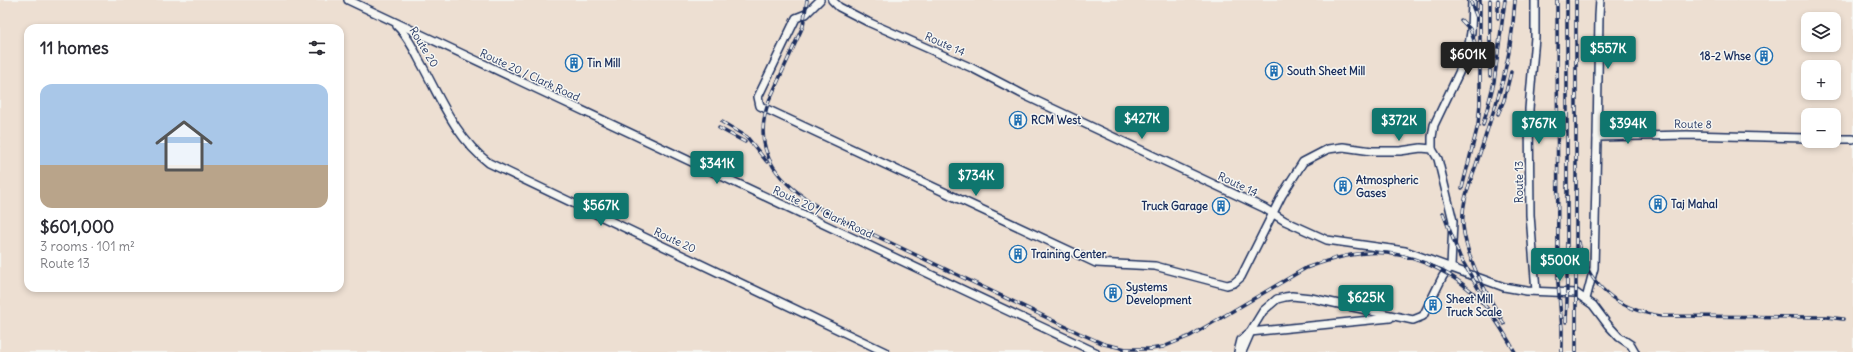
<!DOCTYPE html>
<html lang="en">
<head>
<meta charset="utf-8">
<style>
	body { margin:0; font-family:Delius,sans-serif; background:#f7f7f7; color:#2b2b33; height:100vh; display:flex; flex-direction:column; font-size:15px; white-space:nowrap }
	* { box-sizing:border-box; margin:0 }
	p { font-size:13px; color:#7c7c81 }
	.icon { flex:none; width:22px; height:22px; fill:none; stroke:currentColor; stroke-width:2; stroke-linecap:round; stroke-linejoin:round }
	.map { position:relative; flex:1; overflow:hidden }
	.panel { position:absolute; left:24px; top:24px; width:320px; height:268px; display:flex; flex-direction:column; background:#fff; border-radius:12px; box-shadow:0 2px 6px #0003 }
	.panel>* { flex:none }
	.tools { position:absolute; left:1801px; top:12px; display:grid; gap:8px }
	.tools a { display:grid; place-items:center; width:40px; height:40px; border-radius:8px; background:#fff; box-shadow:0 2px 6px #0003; font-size:20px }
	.price { position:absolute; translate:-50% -34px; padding:0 9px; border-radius:4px; background:#0f766e; color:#fff; font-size:13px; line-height:26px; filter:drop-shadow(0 1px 2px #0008) }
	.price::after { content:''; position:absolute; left:50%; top:24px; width:12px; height:9px; margin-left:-6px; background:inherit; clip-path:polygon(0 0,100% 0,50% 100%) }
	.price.active { background:#222; color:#fff }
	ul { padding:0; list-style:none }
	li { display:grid; align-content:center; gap:8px; height:212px; padding:0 16px }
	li+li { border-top:1px solid #e1e1e2 }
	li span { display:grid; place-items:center; height:124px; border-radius:12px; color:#555 }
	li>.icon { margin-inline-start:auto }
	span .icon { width:72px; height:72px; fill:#fffc; stroke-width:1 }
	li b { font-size:17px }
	h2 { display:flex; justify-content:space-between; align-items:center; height:48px; padding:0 16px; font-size:17px }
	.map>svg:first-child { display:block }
	.built { fill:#eddfd2; fill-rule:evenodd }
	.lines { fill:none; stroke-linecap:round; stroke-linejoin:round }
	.minor-casing { stroke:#1b2f5e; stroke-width:10 }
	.minor { stroke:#f6f6f2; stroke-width:7 }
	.rail-casing { stroke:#1b2f5e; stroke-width:3.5 }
	.rail { stroke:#f6f6f2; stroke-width:2; stroke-dasharray:6; stroke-linecap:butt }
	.labels { text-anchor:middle; stroke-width:3; stroke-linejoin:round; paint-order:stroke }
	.street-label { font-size:11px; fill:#1b2f5e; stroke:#f6f6f2 }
	.poi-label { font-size:11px; font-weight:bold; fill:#1b2f5e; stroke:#f6f6f2; text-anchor:start }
</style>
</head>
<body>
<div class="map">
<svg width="1853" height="352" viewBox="0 0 1853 352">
	<rect width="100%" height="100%" fill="#f6f6f2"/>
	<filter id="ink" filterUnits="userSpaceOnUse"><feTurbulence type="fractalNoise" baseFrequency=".025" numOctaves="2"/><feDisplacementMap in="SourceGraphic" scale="8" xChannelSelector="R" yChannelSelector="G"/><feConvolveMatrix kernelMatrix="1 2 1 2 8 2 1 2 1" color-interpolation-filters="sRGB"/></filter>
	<g filter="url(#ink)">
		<path class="built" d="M0,0H1853V352H0ZM1808,19H1834V45H1808ZM28,28H340V288H28ZM1808,67H1834V93H1808ZM1808,115H1834V141H1808Z"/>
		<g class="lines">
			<defs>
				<g id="minor">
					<polyline points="348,0 1095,352"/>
					<polyline points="820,0 806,14 796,18 758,97 760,106 1096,263 1155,266 1227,285 1234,283 1241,277 1282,195 1303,162 1328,149 1343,147 1372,151 1400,151 1421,148 1432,149 1438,159 1453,221 1451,267 1443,276 1423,316 1413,320 1311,298 1292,296 1285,297 1277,299 1263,311 1252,329 1242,352"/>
					<polyline points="832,0 839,7 868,22 972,68 1024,95 1264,208 1285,221 1327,240 1405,251 1504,287 1527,291 1576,293 1593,305 1608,325 1619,337 1631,345 1635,352"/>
					<polyline points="1535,0 1535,37 1529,109 1530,215 1536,291"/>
					<path d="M397,26C408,36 415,52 422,65C441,100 456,138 489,163L885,352"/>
					<polyline points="1597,137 1599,16 1600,0"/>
					<polyline points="1834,139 1853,139"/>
					<polyline points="1432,149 1432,137 1434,125 1467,56 1471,32 1472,0"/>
					<polyline points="1586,299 1594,268 1597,137 1687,135 1808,138"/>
					<polyline points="1238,352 1241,340 1250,332 1390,318"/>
				</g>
			</defs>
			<use href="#minor" class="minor-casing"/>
			<use href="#minor" class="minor"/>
			<defs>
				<g id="rail">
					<path d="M807,0L803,26L769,101C749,155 782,185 824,211L1079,333L1104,344L1126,349H1151L1163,347L1190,336L1306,268C1330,259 1361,250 1387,253C1421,257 1459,276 1481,301C1495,317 1505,334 1515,352"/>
					<polyline points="1470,0 1478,20"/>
					<polyline points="1557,0 1558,283 1562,329 1562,352"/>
					<polyline points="1498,18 1498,0"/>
					<polyline points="1461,20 1470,29 1477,49"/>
					<polyline points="1490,76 1490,0"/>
					<polyline points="1498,114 1504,100 1511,72"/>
					<polyline points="722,122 747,137 767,162"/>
					<polyline points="1483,125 1494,82 1505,0"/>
					<polyline points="719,128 745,142"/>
					<polyline points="1462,188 1478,125 1480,103 1480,0"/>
					<polyline points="1443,213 1460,257 1481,293"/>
					<path d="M1579,242C1586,286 1619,310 1661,316L1827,317L1843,319"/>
					<polyline points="1566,322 1567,301 1567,0"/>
					<path d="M1504,324C1487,293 1467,262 1463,226C1461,204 1469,185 1476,165C1483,144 1489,124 1496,104C1507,70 1513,36 1515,0"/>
					<polyline points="1576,352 1576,0"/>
				</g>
			</defs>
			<use href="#rail" class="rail-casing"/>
			<use href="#rail" class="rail"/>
		</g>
	</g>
	<defs>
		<symbol id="building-ring" viewBox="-11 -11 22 22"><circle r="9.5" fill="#f6f6f2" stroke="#1f6fb2" stroke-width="1.5"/><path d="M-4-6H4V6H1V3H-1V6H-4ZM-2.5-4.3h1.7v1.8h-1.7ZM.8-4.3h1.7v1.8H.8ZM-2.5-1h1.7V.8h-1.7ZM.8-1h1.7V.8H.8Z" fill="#1f6fb2"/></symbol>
	</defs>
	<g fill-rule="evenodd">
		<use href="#building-ring" x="1754" y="46" width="20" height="20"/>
		<use href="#building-ring" x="564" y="53" width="20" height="20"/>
		<use href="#building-ring" x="1264" y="61" width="20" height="20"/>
		<use href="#building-ring" x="1008" y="110" width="20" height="20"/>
		<use href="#building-ring" x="1333" y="176" width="20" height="20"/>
		<use href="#building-ring" x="1648" y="194" width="20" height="20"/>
		<use href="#building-ring" x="1211" y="196" width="20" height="20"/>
		<use href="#building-ring" x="1008" y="244" width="20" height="20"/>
		<use href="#building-ring" x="1103" y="283" width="20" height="20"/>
		<use href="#building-ring" x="1423" y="295" width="20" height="20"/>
	</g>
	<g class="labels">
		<g class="street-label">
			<text transform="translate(945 44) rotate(24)" y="4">Route 14</text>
			<text transform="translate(424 47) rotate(59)" y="4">Route 20</text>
			<text transform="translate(530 75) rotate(25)" y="4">Route 20 / Clark Road</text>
			<text transform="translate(1693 124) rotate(1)" y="4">Route 8</text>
			<text transform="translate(1519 182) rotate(-90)" y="4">Route 13</text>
			<text transform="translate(1238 184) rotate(25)" y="4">Route 14</text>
			<text transform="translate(823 212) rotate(25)" y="4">Route 20 / Clark Road</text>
			<text transform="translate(675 240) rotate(25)" y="4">Route 20</text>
		</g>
		<g class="poi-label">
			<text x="1751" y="60" text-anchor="end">18-2 Whse</text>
			<text x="587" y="67">Tin Mill</text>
			<text x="1287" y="75">South Sheet Mill</text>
			<text x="1031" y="124">RCM West</text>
			<text x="1356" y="184">Atmospheric<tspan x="1356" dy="13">Gases</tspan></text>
			<text x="1671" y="208">Taj Mahal</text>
			<text x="1208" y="210" text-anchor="end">Truck Garage</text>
			<text x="1031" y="258">Training Center</text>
			<text x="1126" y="291">Systems<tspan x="1126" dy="13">Development</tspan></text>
			<text x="1446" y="303">Sheet Mill<tspan x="1446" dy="13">Truck Scale</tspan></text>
		</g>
	</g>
</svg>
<div class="tools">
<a><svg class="icon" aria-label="layers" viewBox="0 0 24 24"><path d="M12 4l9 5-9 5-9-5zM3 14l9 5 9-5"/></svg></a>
<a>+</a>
<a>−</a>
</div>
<b class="price" style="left:1608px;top:70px">$557K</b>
<b class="price active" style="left:1468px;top:76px">$601K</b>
<b class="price" style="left:1142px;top:140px">$427K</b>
<b class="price" style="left:1399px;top:142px">$372K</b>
<b class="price" style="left:1539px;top:145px">$767K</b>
<b class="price" style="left:1628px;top:145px">$394K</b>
<b class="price" style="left:717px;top:185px">$341K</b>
<b class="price" style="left:976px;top:197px">$734K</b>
<b class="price" style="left:601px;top:227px">$567K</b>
<b class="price" style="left:1560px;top:282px">$500K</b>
<b class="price" style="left:1366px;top:319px">$625K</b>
<section class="panel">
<h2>11 homes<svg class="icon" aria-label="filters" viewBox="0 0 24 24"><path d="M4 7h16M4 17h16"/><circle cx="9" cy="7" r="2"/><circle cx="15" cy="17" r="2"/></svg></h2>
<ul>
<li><span style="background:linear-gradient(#a9c7e8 65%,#b9a48a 0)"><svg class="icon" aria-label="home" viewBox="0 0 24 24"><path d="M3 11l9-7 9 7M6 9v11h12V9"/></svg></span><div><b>$601,000</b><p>3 rooms · 101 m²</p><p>Route 13</p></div></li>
</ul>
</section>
</div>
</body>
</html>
